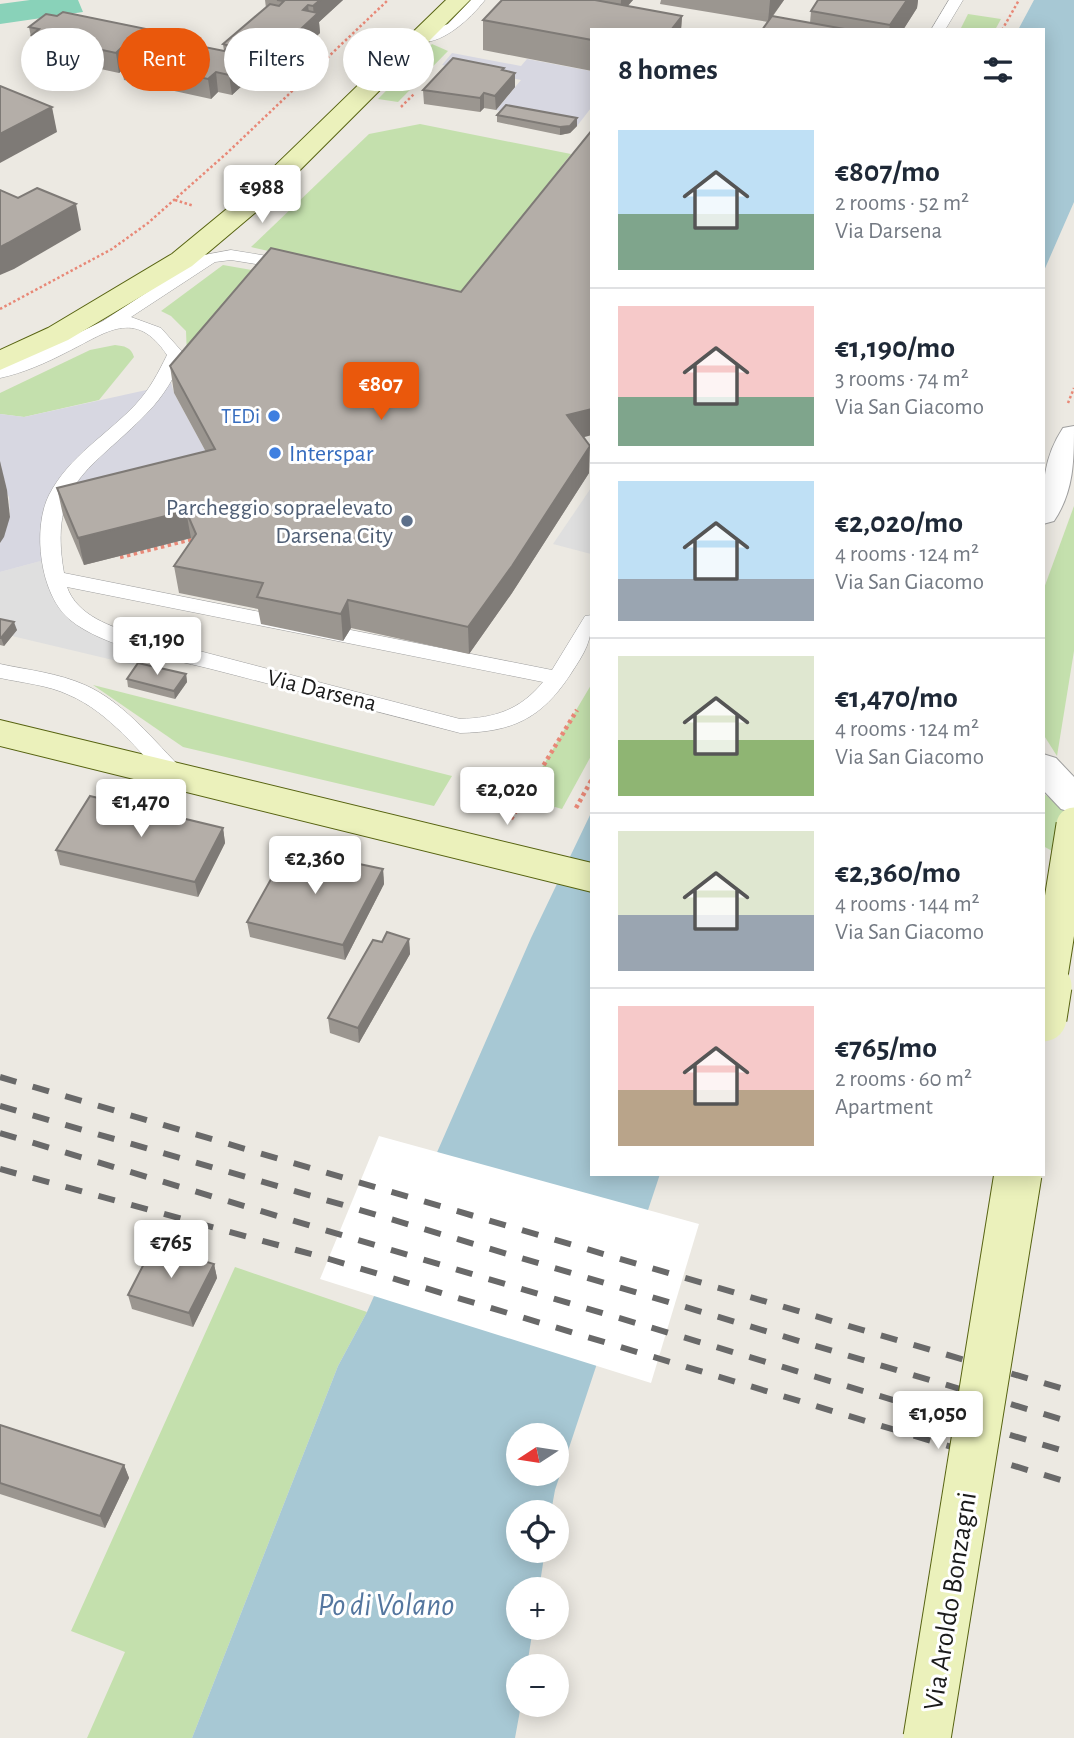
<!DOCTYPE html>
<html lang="en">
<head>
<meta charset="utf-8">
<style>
	body { margin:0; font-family:"Alegreya Sans",sans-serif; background:#f2f2f3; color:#1f2937; height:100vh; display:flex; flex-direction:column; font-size:26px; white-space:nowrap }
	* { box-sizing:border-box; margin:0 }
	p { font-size:23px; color:#747a83 }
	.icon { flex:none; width:38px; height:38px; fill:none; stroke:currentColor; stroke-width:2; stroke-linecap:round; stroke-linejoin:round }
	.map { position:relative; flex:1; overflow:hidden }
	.drawer { position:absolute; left:590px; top:28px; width:455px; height:1148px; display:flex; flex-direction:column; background:#fff; border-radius:0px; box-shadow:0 4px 18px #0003 }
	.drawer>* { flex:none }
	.hud { position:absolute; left:21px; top:28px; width:464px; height:63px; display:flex; gap:14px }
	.needle { width:46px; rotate:258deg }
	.buttons { position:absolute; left:506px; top:1423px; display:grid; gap:14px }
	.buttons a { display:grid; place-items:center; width:63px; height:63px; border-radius:50%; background:#fff; box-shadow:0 4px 18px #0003; font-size:35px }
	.price { position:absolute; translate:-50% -60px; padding:0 16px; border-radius:7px; background:#fff; color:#222; font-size:23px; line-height:46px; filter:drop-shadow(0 2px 4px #0008) }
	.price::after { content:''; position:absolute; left:50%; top:42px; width:21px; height:16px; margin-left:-10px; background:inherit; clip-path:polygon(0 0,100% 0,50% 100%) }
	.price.active { background:#ea580c; color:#fff }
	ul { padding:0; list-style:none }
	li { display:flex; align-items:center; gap:21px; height:175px; padding:0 28px }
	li+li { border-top:2px solid #e0e1e3 }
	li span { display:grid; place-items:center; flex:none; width:196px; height:140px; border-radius:0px; color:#555 }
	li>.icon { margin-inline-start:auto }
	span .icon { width:84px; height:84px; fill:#fffc; stroke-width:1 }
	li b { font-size:30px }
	h2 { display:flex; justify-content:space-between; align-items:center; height:84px; padding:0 28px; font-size:30px }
	.tag { padding:0 24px; border-radius:32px; background:#fff; box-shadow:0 4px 18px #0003; font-size:24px; line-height:63px }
	.tag.active { background:#ea580c; color:#fff }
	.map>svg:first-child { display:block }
	.grass { fill:#c4e0ad }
	.pitch { fill:#89d2b9 }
	.parking { fill:#dfdfdf }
	.plaza { fill:#d7d7e1 }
	.water { fill:#a7c8d4; fill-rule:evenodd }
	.pier { fill:#fff }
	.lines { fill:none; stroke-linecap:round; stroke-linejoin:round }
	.service-casing { stroke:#9f9f9f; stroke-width:1 }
	.minor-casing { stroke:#9f9f9f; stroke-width:2 }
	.secondary-casing { stroke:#576311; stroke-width:2 }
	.path-far1 { stroke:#e88877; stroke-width:2.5; stroke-dasharray:2.5 2.5; stroke-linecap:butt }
	.path { stroke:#e88877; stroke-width:4.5; stroke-dasharray:3.5 3.5; stroke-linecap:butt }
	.service { fill:#fff; fill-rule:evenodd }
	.minor { fill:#fff; fill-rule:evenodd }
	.secondary { fill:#ebf1bb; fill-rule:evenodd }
	.rail { stroke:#696969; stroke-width:6; stroke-dasharray:17 17; stroke-linecap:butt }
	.secondary-bridge-far1-casing { stroke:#576311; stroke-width:37; stroke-linecap:butt }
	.secondary-bridge-casing { stroke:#576311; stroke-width:49; stroke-linecap:butt }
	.secondary-bridge-far1 { stroke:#ebf1bb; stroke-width:35 }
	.secondary-bridge { stroke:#ebf1bb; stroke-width:47 }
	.wall { fill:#9b9690 }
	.shaded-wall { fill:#7e7a76 }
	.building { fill:#b4aea8; stroke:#7e7a76; stroke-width:2 }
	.shop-dot { fill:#3f7fe0; stroke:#fff; stroke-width:2.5 }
	.service-dot { fill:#5c6f8a; stroke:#fff; stroke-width:2.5 }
	.labels { text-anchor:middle; stroke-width:6; stroke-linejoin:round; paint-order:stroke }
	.far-shop-label { font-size:21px; fill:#366cbe; stroke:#fff; text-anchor:end }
	.shop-label { font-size:24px; fill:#366cbe; stroke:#fff; text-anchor:start }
	.service-label { font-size:24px; fill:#4e5e75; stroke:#fff; text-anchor:end }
	.street-label { font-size:24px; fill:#1b1b1b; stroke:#fff }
	.near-street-label { font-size:28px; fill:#1b1b1b; stroke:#fff }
	.near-water-label { font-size:32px; font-style:italic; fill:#54769f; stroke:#fff }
</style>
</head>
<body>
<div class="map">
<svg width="1074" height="1738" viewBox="0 0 1074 1738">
	<rect width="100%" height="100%" fill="#ece9e2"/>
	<g class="grass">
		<polygon points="968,14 1001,19 995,30 960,30"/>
		<polygon points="432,44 448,51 398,102 378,99"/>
		<polygon points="420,124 571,154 461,295 251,247 369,134"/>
		<polygon points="223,265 263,272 187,357 186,331 171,316 161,311"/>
		<path d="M115,345C124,346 131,347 134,357L99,400L24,417L0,414V393L90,350Z"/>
		<polygon points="1074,506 1074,651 1057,756 1043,734 1043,591"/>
		<polygon points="93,685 452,776 434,806 183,747"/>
		<polygon points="591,685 591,756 562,809 524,798"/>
		<polygon points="1043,793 1074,816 1056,853 1043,846"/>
		<polygon points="235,1267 367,1312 338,1366 192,1738 87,1738 125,1652 71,1631"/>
	</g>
	<polygon class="pitch" points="30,0 78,0 83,12 0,24 0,4"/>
	<g class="parking">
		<polygon points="591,488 591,554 553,544"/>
		<polygon points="52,558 73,611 142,644 134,665 12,636 16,630 0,626 0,572"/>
	</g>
	<g class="plaza">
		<polygon points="452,53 521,66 527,59 591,71 591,108 577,126 496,110 521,80 442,65"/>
		<polygon points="169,375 174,393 219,476 63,515 52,558 0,572 0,543 10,516 9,497 0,482 0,414 24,417 160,387"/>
	</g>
	<g class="water">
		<polygon points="1034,0 1074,0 1074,202 1043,273 1043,30 1018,30"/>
		<path d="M591,813L592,1174H660L555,1490L551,1512H518V1550L545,1551L539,1589H518V1628H533L527,1666H518V1704L521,1705L515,1738H192L338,1366L367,1312L531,938ZM518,1435H556V1474H518Z"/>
	</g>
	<polygon class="pier" points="379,1136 699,1224 651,1383 320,1279"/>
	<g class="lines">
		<defs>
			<g id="service">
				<path d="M471,0H485C470,19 441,47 414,42V36L448,24Z"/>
				<polygon points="949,0 963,0 945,30 931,30"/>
				<path d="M231,250L292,260L300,265L292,270L231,260L215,262L131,317L161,328L185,355C174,377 164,396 147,413C91,471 48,481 64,573L552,670L585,616L592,615C592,642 585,652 570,675C541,719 512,732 460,733C380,712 299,692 219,671C174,659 105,649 69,619C40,594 32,529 49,495C69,456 107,435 136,404C150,389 158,373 167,355C135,307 106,333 67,352C46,363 23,373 0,378V367L41,351L103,321L204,255ZM67,587L543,682C520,710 495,718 460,719L138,635C112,627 77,616 67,587Z"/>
				<path d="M0,664C28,670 58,673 85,685C124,702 154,741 184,771L187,776L184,781L176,784L168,781C139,752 109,712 69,695C48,685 23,683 0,678Z"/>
			</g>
			<g id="minor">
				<path d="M1074,426C1074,460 1074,491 1054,521L1043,524C1043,488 1042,460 1063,428Z"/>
				<polygon points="1043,754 1056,758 1074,777 1074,813 1061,809 1043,790"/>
			</g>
			<g id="secondary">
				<polygon points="446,0 470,0 269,201 192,266 68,340 0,370 0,350 48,328 172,254 251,189"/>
				<polygon points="0,720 592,863 592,892 0,746"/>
			</g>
		</defs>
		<use href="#service" class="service-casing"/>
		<use href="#minor" class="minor-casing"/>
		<use href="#secondary" class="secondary-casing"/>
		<g class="path-far1">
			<polyline points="1002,30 1019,0"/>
			<polyline points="401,107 415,93"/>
			<polyline points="175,200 194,206"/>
			<polyline points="0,309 112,249 148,223 227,153 388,0"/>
			<polyline points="1068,403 1074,388"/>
		</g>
		<g class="path">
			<polyline points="120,557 196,538"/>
			<polyline points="576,808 592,779"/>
			<polyline points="511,819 577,710"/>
		</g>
		<use href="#service" class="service"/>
		<use href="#minor" class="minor"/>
		<use href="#secondary" class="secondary"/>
		<g class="rail">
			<polyline points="0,1077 1074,1392"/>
			<polyline points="0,1106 350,1207 1074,1423"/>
			<polyline points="0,1133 1074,1454"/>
			<polyline points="0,1169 329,1259 1074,1484"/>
		</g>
		<defs>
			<polyline id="secondary-bridge-far1" points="1048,988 1074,825"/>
			<g id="secondary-bridge">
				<polyline points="1043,1018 1048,986"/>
				<polyline points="927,1738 1018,1174"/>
			</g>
		</defs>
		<use href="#secondary-bridge-far1" class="secondary-bridge-far1-casing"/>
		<use href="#secondary-bridge" class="secondary-bridge-casing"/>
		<use href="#secondary-bridge-far1" class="secondary-bridge-far1"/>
		<use href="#secondary-bridge" class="secondary-bridge"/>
	</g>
	<g class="wall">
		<polygon points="265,0 343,0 319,22 320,33 275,75 258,71 232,95 218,92 211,99 124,80 122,70 119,73 36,55 34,47 33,47 29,27 157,37 224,51 223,44 266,8"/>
		<polygon points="502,0 633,0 628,6 682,16 681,30 592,30 592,71 483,50 483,20"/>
		<polygon points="661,0 784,0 773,16 810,23 811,11 818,0 918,0 917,8 903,30 762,30 768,22 660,4"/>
		<polygon points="504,71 515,87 496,110 484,108 480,112 424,104 423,90"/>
		<polygon points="497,115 577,126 570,133 560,135 497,122"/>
		<polygon points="170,366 583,438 589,473 512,593 469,654 351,628 343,641 261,624 258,609 179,593 174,566 192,540 191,538 84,565 63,515 57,488 206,452 174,393"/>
		<polygon points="0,619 17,630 4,646 0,645"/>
		<polygon points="186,674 187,682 175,699 128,687 127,679"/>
		<polygon points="223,828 225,843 198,897 60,865 56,850"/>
		<polygon points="383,869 384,884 345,960 250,937 247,922"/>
		<polygon points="409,939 410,954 359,1043 330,1033 328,1018 382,942"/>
		<polygon points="214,1264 217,1278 193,1327 132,1309 128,1295"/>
		<polygon points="0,1425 124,1465 129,1478 105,1528 0,1494"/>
	</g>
	<g class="shaded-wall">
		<polygon points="320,0 343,0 319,22 320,33 275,75 273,55 303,10 308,5 310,21 314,17 313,6"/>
		<polygon points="621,0 633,0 620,14"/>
		<polygon points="770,0 784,0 768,22"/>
		<polygon points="907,0 918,0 917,8 903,30 889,30 890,25"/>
		<polygon points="682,16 681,30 671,30"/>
		<polygon points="156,31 159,50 150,36"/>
		<polygon points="121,48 124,61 120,61 122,70 119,73 116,53"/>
		<polygon points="256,52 258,71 232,95 229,75"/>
		<polygon points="216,72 218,92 211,99 208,79"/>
		<polygon points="515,73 515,87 496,110 495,96"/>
		<polygon points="484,93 484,108 480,112 480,98"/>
		<polygon points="52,107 57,132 0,163 0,134"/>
		<polygon points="577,118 577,126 570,133 560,135 560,127"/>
		<polygon points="76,204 81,230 14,269 0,275 0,247"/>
		<polygon points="592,409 592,435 566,442 567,415"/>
		<polygon points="590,446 589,473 512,593 469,654 468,627"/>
		<polygon points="0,461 7,490 10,517 4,537 0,543"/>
		<polygon points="186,511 191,538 84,565 78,538"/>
		<polygon points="348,600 351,628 343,641 341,614"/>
		<polygon points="14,622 17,630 4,646 1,638"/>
		<polygon points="186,674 187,682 175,699 174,691"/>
		<polygon points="223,828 225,843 198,897 195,882"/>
		<polygon points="383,869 384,884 345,960 343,945"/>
		<polygon points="409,939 410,954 359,1043 358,1028"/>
		<polygon points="214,1264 217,1278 193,1327 189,1313"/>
		<polygon points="124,1465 129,1478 105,1528 100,1516"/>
	</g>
	<g class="building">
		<polygon points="277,0 320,0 313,6 308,5 303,10 318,13 273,55 256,52 229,75 216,72 208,79 120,61 133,50 121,48 116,53 32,35 39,29 29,27 46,14 57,16 63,12 156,31 150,36 224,51 230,46 223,44 270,4 279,6 284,1"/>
		<polygon points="502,0 595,0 682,16 671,30 592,30 592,40 483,20"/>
		<polygon points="818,0 907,0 890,25 811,11"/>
		<polygon points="772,16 850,30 762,30"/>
		<polygon points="453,58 504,68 502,70 515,73 495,96 484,93 480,98 423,90"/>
		<polygon points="0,86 52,107 0,134"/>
		<polygon points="506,105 577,118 570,126 560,127 497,115"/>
		<polygon points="592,130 592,409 567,415 590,446 512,566 468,627 348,600 341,614 257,597 263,583 174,566 196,534 186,511 78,538 57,488 215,449 170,366 271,248 461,292"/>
		<polygon points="37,188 76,204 8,243 0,247 0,190 18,198"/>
		<polygon points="0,619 14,622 1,638 0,638"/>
		<polygon points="138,663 186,674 174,691 127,679"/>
		<polygon points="90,796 223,828 195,882 56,850"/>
		<polygon points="288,849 383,869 343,945 247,922"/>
		<polygon points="387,932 409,939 358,1028 328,1018 373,940 382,942"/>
		<polygon points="153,1246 214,1264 189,1313 128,1295"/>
		<polygon points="0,1425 124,1465 100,1516 0,1483"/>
	</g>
	<g class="shop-dot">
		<circle cx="274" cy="416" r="7"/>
		<circle cx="275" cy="453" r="7"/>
	</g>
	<circle class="service-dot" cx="407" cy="521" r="7"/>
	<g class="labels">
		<g class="far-shop-label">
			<text x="260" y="423">TEDi</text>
		</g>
		<g class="shop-label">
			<text x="289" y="461">Interspar</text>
		</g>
		<g class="service-label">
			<text x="393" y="515">Parcheggio sopraelevato<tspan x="393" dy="28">Darsena City</tspan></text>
		</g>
		<g class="street-label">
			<text transform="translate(322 690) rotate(14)" y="8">Via Darsena</text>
		</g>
		<g class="near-street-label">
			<text transform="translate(949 1601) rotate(-81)" y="10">Via Aroldo Bonzagni</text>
		</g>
		<g class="near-water-label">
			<text x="386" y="1615">Po di Volano</text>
		</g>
	</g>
</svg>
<div class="buttons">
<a><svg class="needle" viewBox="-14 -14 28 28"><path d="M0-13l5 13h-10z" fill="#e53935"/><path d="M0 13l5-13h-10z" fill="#747a83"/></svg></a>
<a><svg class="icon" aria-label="locate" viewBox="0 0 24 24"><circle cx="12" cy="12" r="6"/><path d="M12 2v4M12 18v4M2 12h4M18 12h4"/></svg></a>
<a>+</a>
<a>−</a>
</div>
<b class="price" style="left:262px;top:225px">€988</b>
<b class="price active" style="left:381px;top:422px">€807</b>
<b class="price" style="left:157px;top:677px">€1,190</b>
<b class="price" style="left:507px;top:827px">€2,020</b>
<b class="price" style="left:141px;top:839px">€1,470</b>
<b class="price" style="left:315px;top:896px">€2,360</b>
<b class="price" style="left:171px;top:1280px">€765</b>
<b class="price" style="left:938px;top:1451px">€1,050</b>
<div class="hud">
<a class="tag">Buy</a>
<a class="tag active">Rent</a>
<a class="tag">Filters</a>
<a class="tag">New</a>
</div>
<section class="drawer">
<h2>8 homes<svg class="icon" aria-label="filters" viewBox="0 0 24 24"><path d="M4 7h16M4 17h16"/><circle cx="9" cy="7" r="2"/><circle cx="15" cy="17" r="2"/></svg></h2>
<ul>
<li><span style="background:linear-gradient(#bfe0f5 60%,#7fa58c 0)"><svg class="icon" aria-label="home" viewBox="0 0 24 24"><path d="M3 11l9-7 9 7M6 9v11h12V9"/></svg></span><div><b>€807/mo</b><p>2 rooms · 52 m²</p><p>Via Darsena</p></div></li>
<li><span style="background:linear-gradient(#f6c9c9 65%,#7fa58c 0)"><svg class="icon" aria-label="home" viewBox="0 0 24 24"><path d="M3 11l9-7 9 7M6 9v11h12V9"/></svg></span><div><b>€1,190/mo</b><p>3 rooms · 74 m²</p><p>Via San Giacomo</p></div></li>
<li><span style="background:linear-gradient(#bfe0f5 70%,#9aa5b1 0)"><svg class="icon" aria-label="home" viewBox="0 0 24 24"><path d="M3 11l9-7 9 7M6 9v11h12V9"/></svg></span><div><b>€2,020/mo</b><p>4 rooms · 124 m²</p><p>Via San Giacomo</p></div></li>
<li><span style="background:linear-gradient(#dfe7d0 60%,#8fb573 0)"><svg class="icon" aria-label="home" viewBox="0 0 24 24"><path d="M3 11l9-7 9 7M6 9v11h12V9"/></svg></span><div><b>€1,470/mo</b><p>4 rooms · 124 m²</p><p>Via San Giacomo</p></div></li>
<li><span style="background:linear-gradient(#dfe7d0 60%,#9aa5b1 0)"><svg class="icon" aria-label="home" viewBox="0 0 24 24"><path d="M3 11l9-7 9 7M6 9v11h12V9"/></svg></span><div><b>€2,360/mo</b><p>4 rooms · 144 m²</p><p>Via San Giacomo</p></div></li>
<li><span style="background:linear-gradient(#f6c9c9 60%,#b9a48a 0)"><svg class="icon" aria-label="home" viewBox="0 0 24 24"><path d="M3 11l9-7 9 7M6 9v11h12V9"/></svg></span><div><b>€765/mo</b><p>2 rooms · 60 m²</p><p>Apartment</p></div></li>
</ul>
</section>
</div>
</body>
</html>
